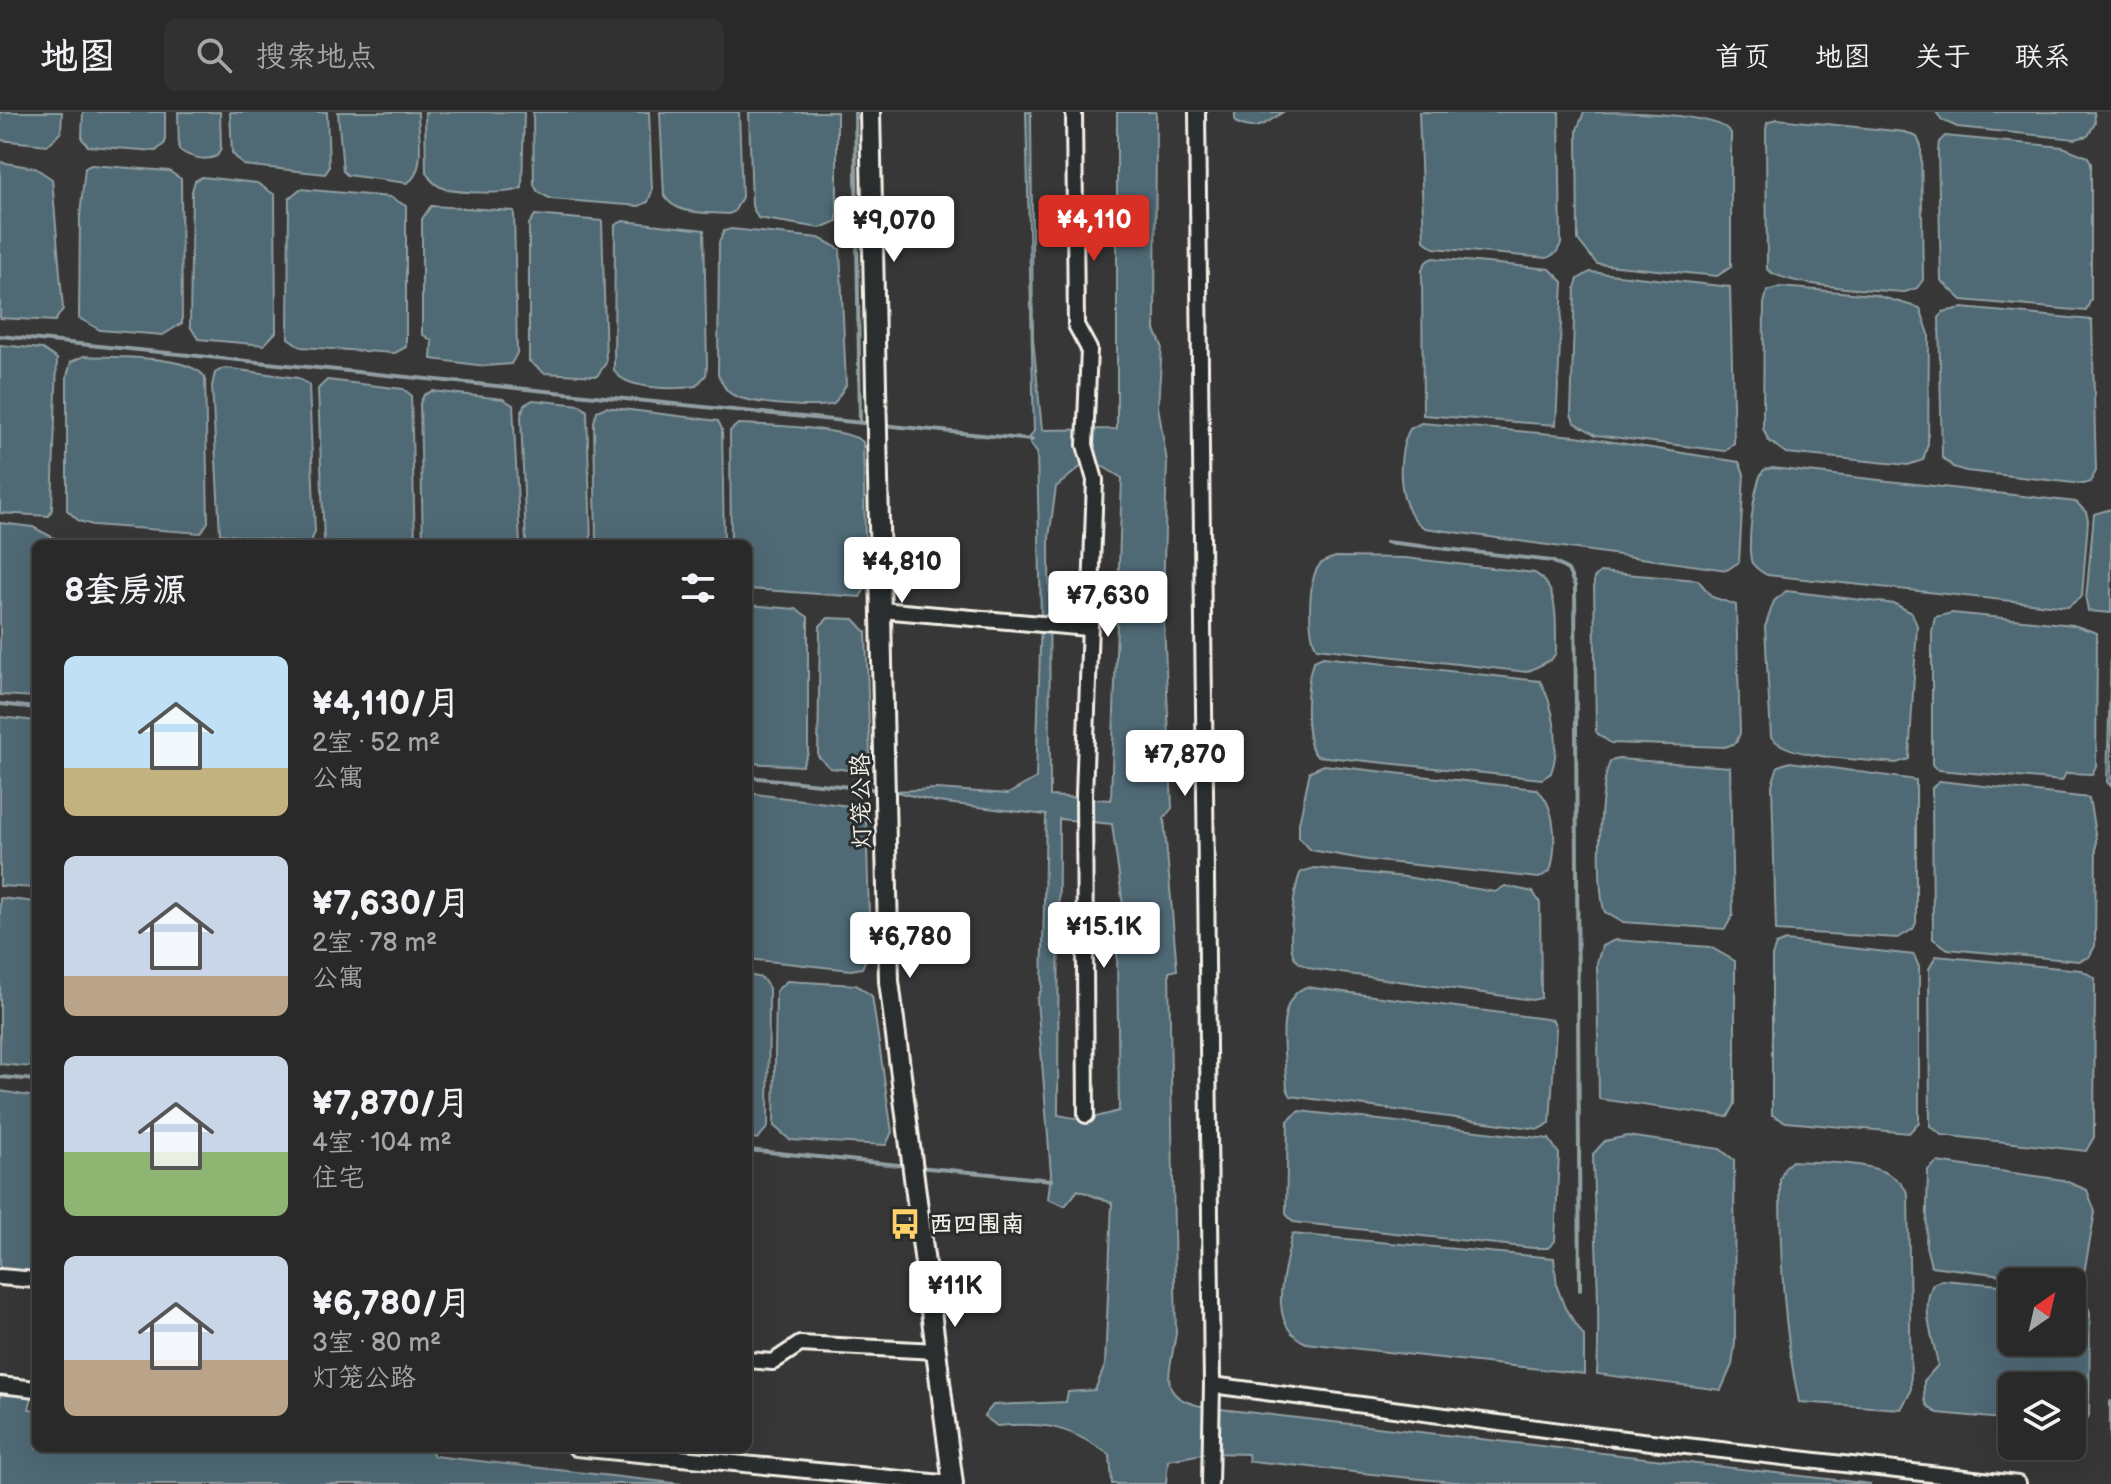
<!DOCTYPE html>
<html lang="zh">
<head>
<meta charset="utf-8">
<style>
	body { margin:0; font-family:"Balsamiq Sans","LXGW WenKai TC",sans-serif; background:#323131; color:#f1f3f6; height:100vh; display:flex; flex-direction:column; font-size:30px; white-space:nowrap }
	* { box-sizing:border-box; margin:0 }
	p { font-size:26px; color:#a5a6a8 }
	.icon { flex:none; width:44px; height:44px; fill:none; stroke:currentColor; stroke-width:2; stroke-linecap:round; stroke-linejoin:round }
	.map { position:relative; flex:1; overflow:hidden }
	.sheet { position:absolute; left:32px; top:428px; width:720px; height:912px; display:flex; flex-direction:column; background:#2a2929; border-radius:12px; box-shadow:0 8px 32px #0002,0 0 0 2px #464546 }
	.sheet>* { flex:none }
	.needle { width:52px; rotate:34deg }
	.controls { position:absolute; left:1998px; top:1156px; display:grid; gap:16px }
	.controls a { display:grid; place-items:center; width:88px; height:88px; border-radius:12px; background:#2a2929; box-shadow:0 8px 32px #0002,0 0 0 2px #464546; font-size:40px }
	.price { position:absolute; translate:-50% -68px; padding:0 18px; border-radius:8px; background:#fff; color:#222; font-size:26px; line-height:52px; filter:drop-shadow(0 2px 4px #0008) }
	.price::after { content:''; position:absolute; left:50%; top:48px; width:24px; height:18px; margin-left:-12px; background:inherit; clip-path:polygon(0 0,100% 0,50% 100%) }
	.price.on { background:#d93025; color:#fff }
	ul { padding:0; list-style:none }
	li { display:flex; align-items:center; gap:24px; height:200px; padding:0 32px }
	li span { display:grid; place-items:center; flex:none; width:224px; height:160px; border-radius:12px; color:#555 }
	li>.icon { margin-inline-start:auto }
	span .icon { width:96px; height:96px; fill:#fffc; stroke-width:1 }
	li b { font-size:34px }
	h2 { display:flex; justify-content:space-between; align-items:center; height:96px; padding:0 32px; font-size:34px }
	header { display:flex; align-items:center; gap:48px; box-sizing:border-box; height:112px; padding:0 40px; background:#2a2929; border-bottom:2px solid #464546 }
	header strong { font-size:38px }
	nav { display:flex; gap:44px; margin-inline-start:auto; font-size:28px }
	.search { width:560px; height:72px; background:#323131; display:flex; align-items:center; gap:20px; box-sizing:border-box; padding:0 28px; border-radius:12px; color:#a5a6a8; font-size:30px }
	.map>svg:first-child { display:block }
	.water { fill:#4f6974; stroke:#919fa2; stroke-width:2; fill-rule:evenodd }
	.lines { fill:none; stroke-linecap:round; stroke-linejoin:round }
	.stream { stroke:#919fa2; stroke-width:4 }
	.minor-casing { stroke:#f4f1e8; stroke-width:20 }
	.tertiary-casing { stroke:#f4f1e8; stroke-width:24 }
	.minor { stroke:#2a2d2e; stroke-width:14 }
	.tertiary { stroke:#2a2d2e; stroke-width:18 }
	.labels { text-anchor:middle; stroke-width:6; stroke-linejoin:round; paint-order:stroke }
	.street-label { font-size:24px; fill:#f4f1e8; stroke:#2a2d2e }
	.poi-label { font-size:24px; font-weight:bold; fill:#f4f1e8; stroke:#2a2d2e; text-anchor:start }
</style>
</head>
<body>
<header>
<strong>地图</strong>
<div class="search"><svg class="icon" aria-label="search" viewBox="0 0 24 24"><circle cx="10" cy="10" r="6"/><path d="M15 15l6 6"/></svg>搜索地点</div>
<nav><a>首页</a><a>地图</a><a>关于</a><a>联系</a></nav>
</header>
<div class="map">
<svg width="2111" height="1372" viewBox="0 0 2111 1372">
	<rect width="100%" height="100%" fill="#383737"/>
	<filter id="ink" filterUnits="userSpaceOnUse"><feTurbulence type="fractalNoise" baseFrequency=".0125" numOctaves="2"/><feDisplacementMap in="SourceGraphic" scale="16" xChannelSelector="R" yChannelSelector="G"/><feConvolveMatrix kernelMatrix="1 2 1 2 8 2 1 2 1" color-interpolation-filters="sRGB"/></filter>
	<g filter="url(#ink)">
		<g class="water">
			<polygon points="0,0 62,0 61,20 48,33 0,28"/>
			<polygon points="83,0 165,0 165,31 156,39 88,34 82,27"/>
			<path d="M178,0H220L221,37L217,44C204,50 190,45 179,38Z"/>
			<polygon points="230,0 327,0 329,56 325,62 243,53 232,41"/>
			<path d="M338,0H418C418,20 427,60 407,71L347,63L343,59Z"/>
			<path d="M425,0H524L522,76C509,83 460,81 445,77C436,74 430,68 426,60Z"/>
			<polygon points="533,0 649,0 652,79 648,90 639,94 551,87 538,80 534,73"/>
			<path d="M660,0H739L742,85L734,100L728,102C707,100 675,104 664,83Z"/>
			<polygon points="749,0 837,0 837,109 820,116 758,106 752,94"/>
			<path d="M1026,0H1031L1033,227L1042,318L1117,317V0H1156L1155,218L1162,234L1158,294L1167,350L1163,486L1172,696L1164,706L1177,858L1169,860L1176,1221C1169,1267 1155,1288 1212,1296L1871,1372C1745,1372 1618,1372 1492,1372C1411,1369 1330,1356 1249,1349L1248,1342L1209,1341L1168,1348L1166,1372H1112L1110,1343C1068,1314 1047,1310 997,1314L984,1304L993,1293L1066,1290L1068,1280L1095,1278L1105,1253L1112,1091L1078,1078L1065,1094L1048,1087L1051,1062L1037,888L1042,876L1046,703L937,690L893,679L937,677L1008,682L1036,666L1041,506L1037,341L1028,328L1034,319ZM1090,347L1122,366L1111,688L1050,684L1049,426L1056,375ZM1059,707L1112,712L1125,808L1108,825L1117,838L1119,999L1085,1008L1058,1003Z"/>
			<path d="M1235,0H1283C1265,12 1256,21 1235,10Z"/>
			<polygon points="1419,0 1559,0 1561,132 1556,141 1547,146 1434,136 1424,129"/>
			<path d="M1584,0C1614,0 1719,0 1731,21V155L1717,164L1597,152L1578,128L1577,18Z"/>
			<polygon points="1936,0 2094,0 2095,11 2088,24 2075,27 1957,15 1942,8"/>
			<path d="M1777,7L1905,20L1917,25L1921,34L1923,168L1917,176L1905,180C1877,178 1784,175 1767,157L1766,18L1767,11Z"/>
			<polygon points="1945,24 2063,35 2088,45 2091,51 2091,187 2086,199 1962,188 1941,168 1938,39 1939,30"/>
			<polygon points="0,50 35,56 52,67 63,197 55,209 0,206"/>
			<polygon points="91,53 169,59 181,67 182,211 163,223 100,218 79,206 80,104 85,56"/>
			<polygon points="202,65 257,71 275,83 276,220 264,233 198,227 190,214 192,79 195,69"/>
			<polygon points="300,77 390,85 406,94 406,235 395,241 301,235 288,226 289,86"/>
			<polygon points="431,94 514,99 517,241 511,252 485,254 431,247 432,229 422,222 422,107"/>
			<polygon points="535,103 602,109 606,251 597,264 544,261 529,249 529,112"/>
			<path d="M623,109L704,118L707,254L706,263L696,274C676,278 624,278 614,258L615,113Z"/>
			<path d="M731,117L819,126L840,137L846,273L834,292C815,297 751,292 733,283C725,279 722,270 718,263L719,130L724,119Z"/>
			<polygon points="1433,146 1550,157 1563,170 1556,313 1423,303 1422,158 1426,150"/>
			<polygon points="1590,160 1730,175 1734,331 1725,339 1596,323 1574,310 1571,302 1575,176 1578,167"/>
			<polygon points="1780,175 1875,183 1920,196 1929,222 1928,332 1923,348 1908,353 1786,341 1768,328 1763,316 1764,192 1767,179"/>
			<polygon points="1962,196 2092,208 2096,359 2090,370 2083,372 1966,359 1953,355 1942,345 1939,206 1943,200"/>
			<polygon points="0,233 42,237 57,247 52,397 49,404 0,401"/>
			<path d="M84,244C114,246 187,242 205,265L208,410L201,421L93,413L79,409L67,398V264L71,250Z"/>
			<polygon points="224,256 298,266 309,273 315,420 310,432 220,422 212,274 215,261"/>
			<polygon points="327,268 403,277 411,283 415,432 324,430 318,277"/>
			<polygon points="432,279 503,287 513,293 520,432 423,432 420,291 424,283"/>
			<polygon points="533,288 580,293 587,299 591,432 526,432 521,304 524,293"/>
			<polygon points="606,295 718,309 722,317 724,432 596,432 594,310 597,299"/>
			<path d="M1421,311L1576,324L1739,350L1744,362L1739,450L1727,458L1425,416C1397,401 1395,343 1410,317Z"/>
			<path d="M738,312C763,313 846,315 863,330L866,475L860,485L748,477V432H731L730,319Z"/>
			<path d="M1772,356L2076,390L2086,400L2088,408L2082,484L2068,495L1767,463C1762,460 1756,457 1752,451C1746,439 1754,367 1764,358Z"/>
			<polygon points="2111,397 2111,501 2088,499 2086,488 2094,402"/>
			<polygon points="0,411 33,415 56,427 56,432 36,432 36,585 0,583"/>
			<path d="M1336,445L1405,446L1535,461C1561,477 1555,514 1556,541L1551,548L1527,560L1317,536C1307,526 1308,465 1319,454C1323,448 1330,447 1336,445Z"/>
			<polygon points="1600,460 1698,468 1712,485 1736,493 1740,621 1736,631 1725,635 1611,631 1596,621 1594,466"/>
			<path d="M1786,479L1895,492L1912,501L1917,514L1909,647L1896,651C1866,647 1789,648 1771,625L1765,515L1774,489Z"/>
			<polygon points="748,493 796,497 808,505 808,641 802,654 748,651"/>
			<polygon points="1952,501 2073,513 2097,521 2096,654 2092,662 2066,661 2062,669 1939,658 1932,653 1932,520 1935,505"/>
			<polygon points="828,506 854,507 866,520 870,647 859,659 830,656 818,644 820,514"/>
			<polygon points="2111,537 2111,674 2107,670"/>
			<path d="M1323,545L1540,569C1554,593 1561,634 1551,661L1542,667L1317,644C1303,633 1305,565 1314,549Z"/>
			<polygon points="0,605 36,609 36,776 0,774"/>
			<path d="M1619,647L1730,655L1733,803L1725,817L1622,810L1605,800C1596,780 1599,665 1611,649Z"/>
			<polygon points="1790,650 1916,668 1916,811 1913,817 1898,826 1776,819 1772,673 1778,654"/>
			<path d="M1324,653L1536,677C1557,692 1557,737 1550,759L1539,766L1368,748L1311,738L1299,726V711L1310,659Z"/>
			<polygon points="1940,669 2089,686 2096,727 2095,834 2089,845 2079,849 1948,837 1933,827 1932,676"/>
			<polygon points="748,681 857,695 866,702 870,838 862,856 851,858 748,847"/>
			<path d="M1314,756L1406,765L1495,780L1505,774L1533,780L1540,791L1541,886L1532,888L1313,857C1304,854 1296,851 1293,842C1288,828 1294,773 1301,760Z"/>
			<polygon points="0,786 36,790 36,954 32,955 0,952"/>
			<polygon points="1615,828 1710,835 1735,849 1735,992 1728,1005 1599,987 1597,851 1602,834"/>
			<polygon points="1786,829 1914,843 1919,855 1919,1010 1909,1021 1786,1010 1772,1003 1772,844 1776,833"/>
			<polygon points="1936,844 2081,858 2095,866 2094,1025 2086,1039 1942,1023 1930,1014 1929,857"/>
			<polygon points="748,863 762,866 769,876 768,1015 757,1027 748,1025"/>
			<polygon points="787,869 856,873 872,884 892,1020 886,1033 790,1028 774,1014 776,879"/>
			<path d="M1306,875L1553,908L1556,916L1550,1011L1539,1017L1291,984L1287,977C1286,948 1272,888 1306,875Z"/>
			<polygon points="0,979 36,985 36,1166 0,1162"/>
			<polygon points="1299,999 1549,1027 1559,1042 1555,1129 1548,1136 1533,1136 1293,1110 1286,1102 1288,1009"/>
			<path d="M1627,1024L1720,1037L1734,1048L1735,1231L1732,1253L1721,1278L1597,1262C1601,1189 1594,1115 1593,1042L1605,1029Z"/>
			<path d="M1792,1049C1827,1052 1891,1045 1908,1082L1911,1279L1901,1297L1799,1290C1783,1216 1780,1142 1780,1067L1785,1055Z"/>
			<polygon points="1937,1050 2063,1068 2087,1078 2095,1100 2083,1167 2075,1172 1931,1154 1926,1134 1928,1058"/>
			<path d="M1292,1122L1554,1146L1557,1175L1565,1196L1584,1224V1262L1306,1231C1264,1212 1286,1157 1292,1122Z"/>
			<path d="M1942,1168L2012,1174V1230H2072V1180L2084,1186L2090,1200L2089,1303L2085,1311L2072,1314V1274H2012V1308L1938,1301C1922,1294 1924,1284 1924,1269L1938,1253C1934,1227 1920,1198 1933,1172Z"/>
			<polygon points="0,1278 32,1285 29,1297 36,1298 36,1336 360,1336 381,1339 386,1336 430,1336 434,1344 682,1372 0,1372"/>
		</g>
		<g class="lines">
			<g class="stream">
				<polyline points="855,0 860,310"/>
				<polyline points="0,224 873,312"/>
				<polyline points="882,313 1032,328"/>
				<polyline points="1386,430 1552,449 1568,458 1575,474 1580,1178"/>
				<polyline points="0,592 36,596"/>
				<polyline points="748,665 881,678"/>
				<polyline points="0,965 36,968"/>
				<polyline points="748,1038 909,1054"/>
				<polyline points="918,1055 1052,1068"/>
				<polyline points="2111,1372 2111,1290"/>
			</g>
			<defs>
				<g id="minor">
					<polyline points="1074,0 1076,213 1089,237 1085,333 1095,368 1084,684 1086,1003"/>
					<polyline points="1197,0 1212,1273 1210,1372"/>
					<polyline points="881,498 1088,516"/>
					<polyline points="0,1165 36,1168"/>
					<polyline points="748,1248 773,1250 800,1232 936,1239"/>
					<polyline points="0,1273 36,1277"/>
					<polyline points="1212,1273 1590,1323 2018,1372"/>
					<polyline points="576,1336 953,1372"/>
				</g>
				<polyline id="tertiary" points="870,0 889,869 953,1372"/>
			</defs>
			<use href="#minor" class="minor-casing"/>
			<use href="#tertiary" class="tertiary-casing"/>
			<use href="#minor" class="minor"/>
			<use href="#tertiary" class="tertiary"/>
		</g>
	</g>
	<defs>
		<symbol id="bus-bare" viewBox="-9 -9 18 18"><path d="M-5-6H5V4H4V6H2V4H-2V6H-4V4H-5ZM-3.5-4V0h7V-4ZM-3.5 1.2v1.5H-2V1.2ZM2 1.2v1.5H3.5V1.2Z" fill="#ffd166" stroke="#2a2d2e" stroke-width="2.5" paint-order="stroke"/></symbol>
	</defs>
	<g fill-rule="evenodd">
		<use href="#bus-bare" x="883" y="1090" width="44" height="44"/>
	</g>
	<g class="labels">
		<g class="street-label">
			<text transform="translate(861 689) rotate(-91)" y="8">灯笼公路</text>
		</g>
		<g class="poi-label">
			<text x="929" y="1120">西四围南</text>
		</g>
	</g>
</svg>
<div class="controls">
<a><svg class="needle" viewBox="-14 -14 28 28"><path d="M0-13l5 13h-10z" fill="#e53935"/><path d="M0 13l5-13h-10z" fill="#a5a6a8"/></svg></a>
<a><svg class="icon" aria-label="layers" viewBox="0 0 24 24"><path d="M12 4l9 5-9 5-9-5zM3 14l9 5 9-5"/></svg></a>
</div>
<b class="price on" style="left:1094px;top:151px">¥4,110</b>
<b class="price" style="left:894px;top:152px">¥9,070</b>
<b class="price" style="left:902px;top:493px">¥4,810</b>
<b class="price" style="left:1108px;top:527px">¥7,630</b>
<b class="price" style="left:1185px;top:686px">¥7,870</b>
<b class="price" style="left:1104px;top:858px">¥15.1K</b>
<b class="price" style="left:910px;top:868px">¥6,780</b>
<b class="price" style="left:955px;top:1217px">¥11K</b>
<section class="sheet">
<h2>8套房源<svg class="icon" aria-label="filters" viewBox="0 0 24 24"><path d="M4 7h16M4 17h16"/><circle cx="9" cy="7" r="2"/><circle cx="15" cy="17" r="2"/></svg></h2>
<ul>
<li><span style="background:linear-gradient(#bfe0f5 70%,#c2b280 0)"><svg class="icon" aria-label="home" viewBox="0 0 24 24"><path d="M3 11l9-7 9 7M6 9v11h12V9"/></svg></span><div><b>¥4,110/月</b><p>2室 · 52 m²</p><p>公寓</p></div></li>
<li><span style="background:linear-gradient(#c9d6e8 75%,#b9a48a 0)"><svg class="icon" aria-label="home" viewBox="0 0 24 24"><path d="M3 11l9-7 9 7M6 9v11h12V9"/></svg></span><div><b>¥7,630/月</b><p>2室 · 78 m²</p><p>公寓</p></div></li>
<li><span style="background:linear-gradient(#c9d6e8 60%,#8fb573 0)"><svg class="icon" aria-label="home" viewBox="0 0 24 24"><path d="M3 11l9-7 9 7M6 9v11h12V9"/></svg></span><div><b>¥7,870/月</b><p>4室 · 104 m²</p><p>住宅</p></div></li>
<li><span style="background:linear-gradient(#c9d6e8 65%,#b9a48a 0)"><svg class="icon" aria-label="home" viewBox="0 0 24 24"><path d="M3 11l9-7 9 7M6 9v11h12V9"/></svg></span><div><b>¥6,780/月</b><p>3室 · 80 m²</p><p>灯笼公路</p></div></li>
</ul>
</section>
</div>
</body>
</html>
